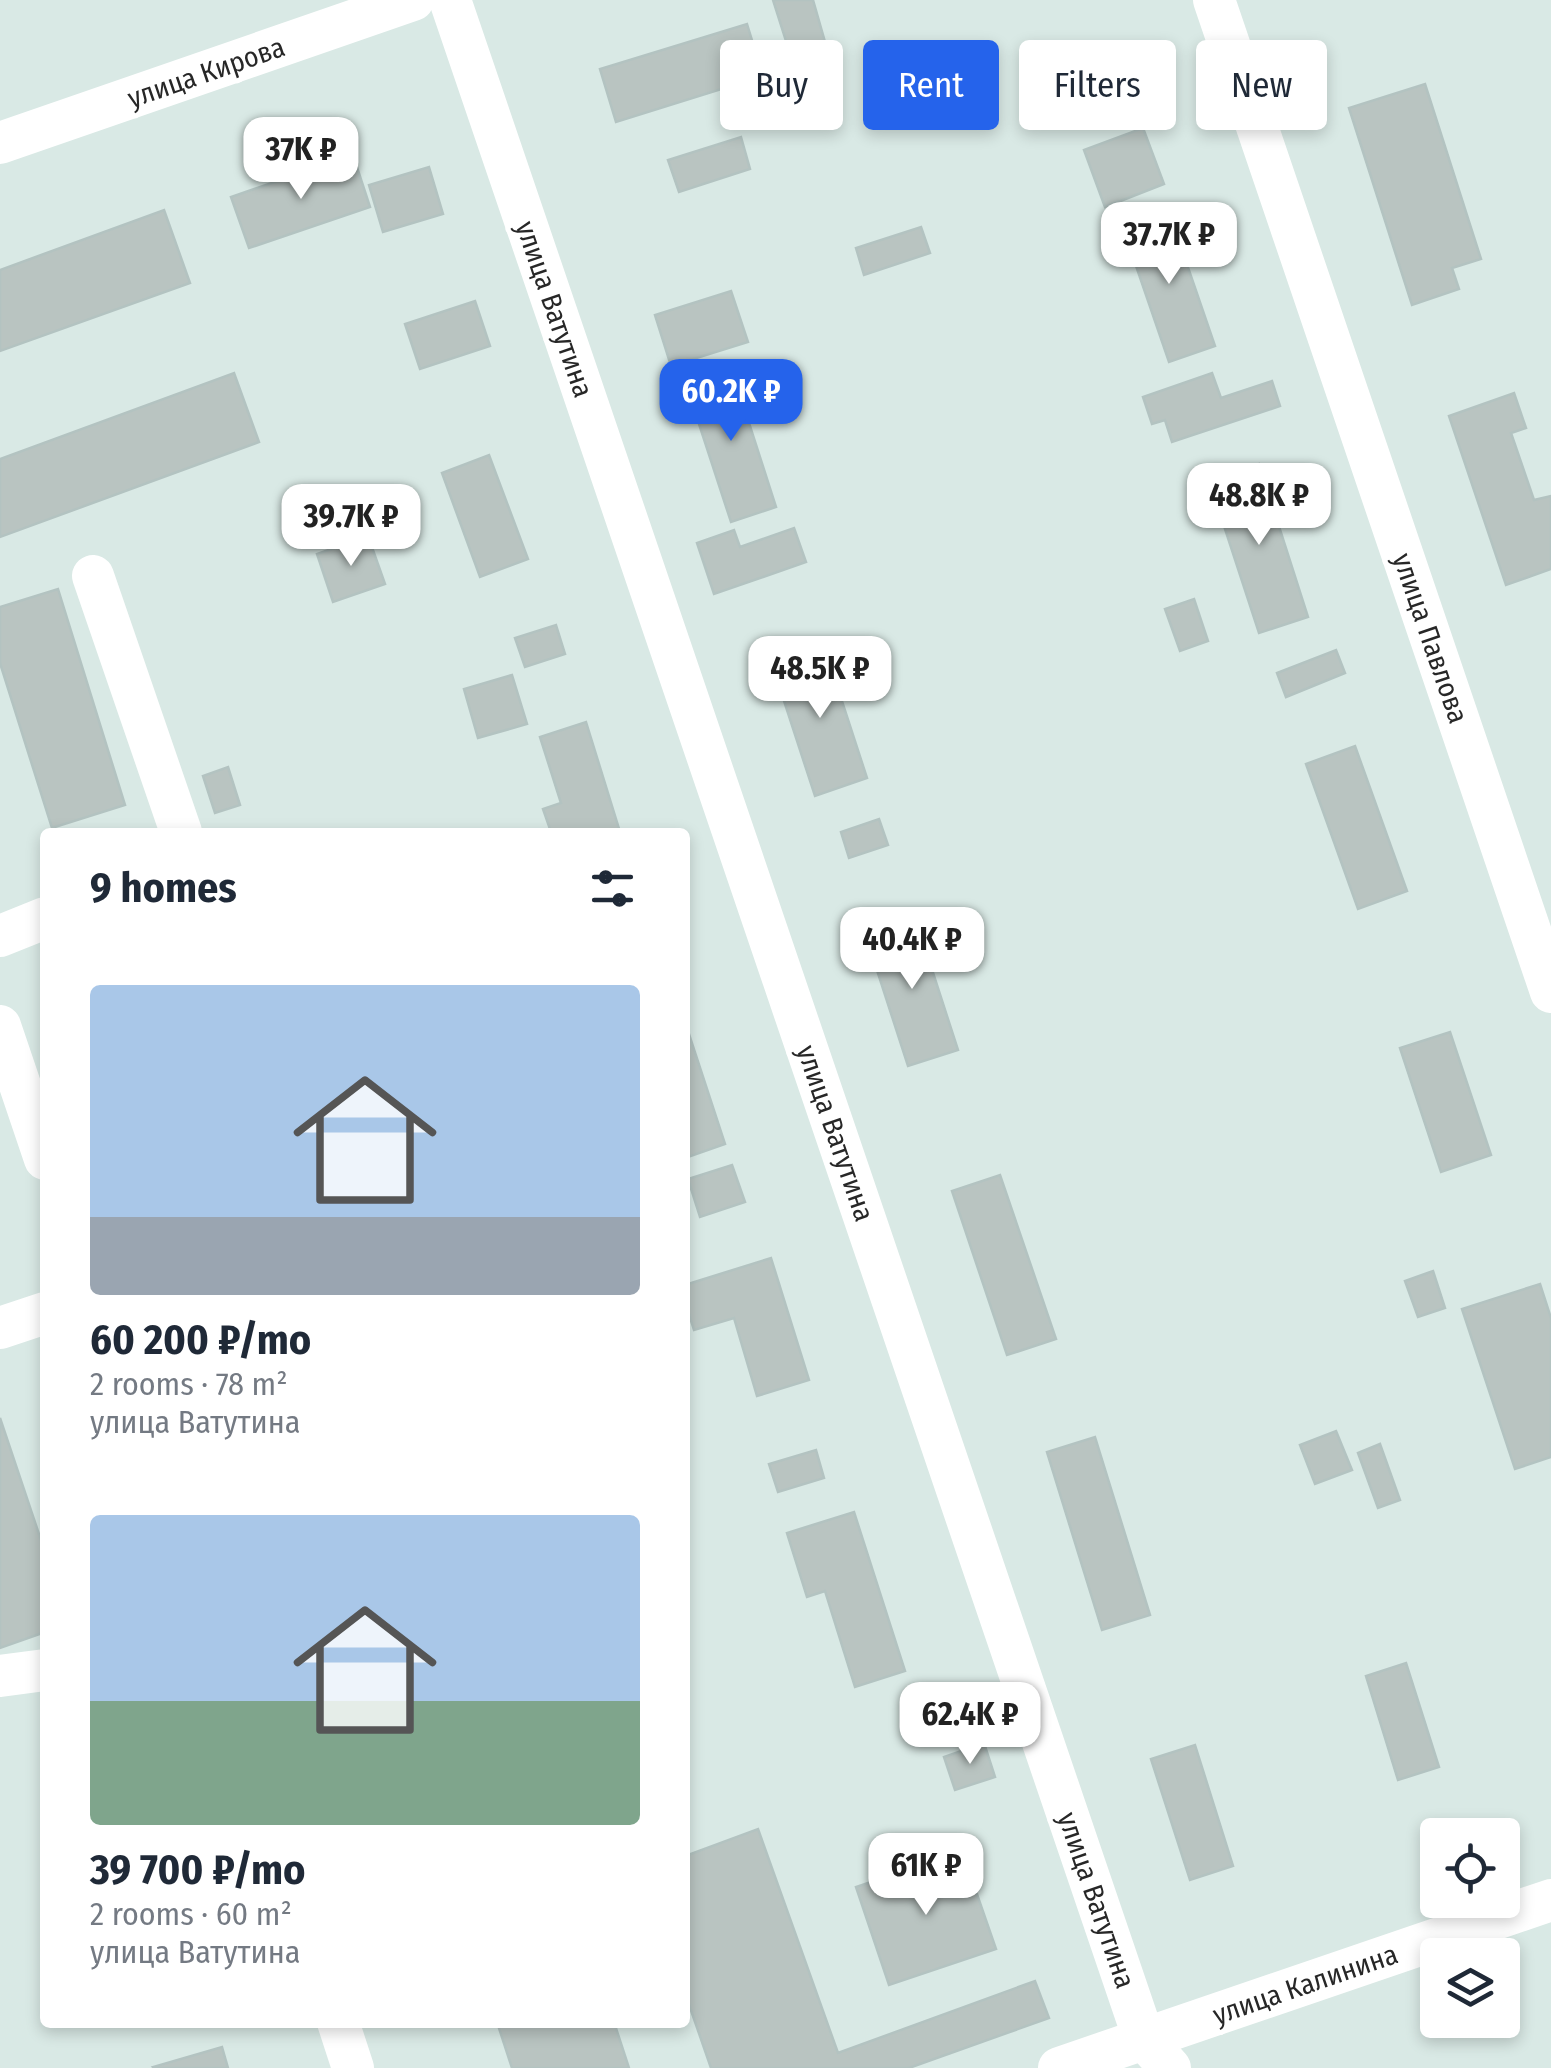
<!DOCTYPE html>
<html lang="en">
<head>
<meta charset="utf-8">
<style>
	body { margin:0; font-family:"Fira Sans Condensed",sans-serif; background:#f2f2f3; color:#1f2937; height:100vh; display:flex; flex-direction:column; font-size:38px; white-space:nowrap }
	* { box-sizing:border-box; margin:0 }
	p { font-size:32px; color:#747a83 }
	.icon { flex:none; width:55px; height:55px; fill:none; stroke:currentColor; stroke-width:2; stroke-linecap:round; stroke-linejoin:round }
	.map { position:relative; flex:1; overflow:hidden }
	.panel { position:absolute; left:40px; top:828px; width:650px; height:1200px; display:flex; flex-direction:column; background:#fff; border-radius:10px; box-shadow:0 5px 15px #0003 }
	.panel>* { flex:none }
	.top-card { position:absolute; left:720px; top:40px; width:680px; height:90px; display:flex; gap:20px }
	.controls { position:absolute; left:1420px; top:1818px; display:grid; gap:20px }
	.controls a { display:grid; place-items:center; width:100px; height:100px; border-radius:10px; background:#fff; box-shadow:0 5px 15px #0003; font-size:50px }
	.price { position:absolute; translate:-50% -85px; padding:0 22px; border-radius:20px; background:#fff; color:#222; font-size:32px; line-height:65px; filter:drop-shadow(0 2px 5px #0008) }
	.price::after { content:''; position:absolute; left:50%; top:60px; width:30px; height:22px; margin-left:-15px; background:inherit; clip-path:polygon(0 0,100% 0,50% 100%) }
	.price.current { background:#2563eb; color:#fff }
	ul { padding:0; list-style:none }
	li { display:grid; align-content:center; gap:20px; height:530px; padding:0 50px }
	li span { display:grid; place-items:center; height:310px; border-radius:10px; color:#555 }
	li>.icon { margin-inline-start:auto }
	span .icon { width:180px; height:180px; fill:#fffc; stroke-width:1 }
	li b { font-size:42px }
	h2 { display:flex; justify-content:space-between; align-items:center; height:120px; padding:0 50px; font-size:42px }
	.tag { padding:0 35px; border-radius:10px; background:#fff; box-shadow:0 5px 15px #0003; font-size:35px; line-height:90px }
	.tag.current { background:#2563eb; color:#fff }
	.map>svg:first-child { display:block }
	.building { fill:#b9c4c1; stroke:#b3c3c1; stroke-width:2.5 }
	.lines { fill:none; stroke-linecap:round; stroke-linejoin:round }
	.minor { stroke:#fff; stroke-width:42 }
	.labels { text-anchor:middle; stroke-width:10; stroke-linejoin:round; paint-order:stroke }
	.street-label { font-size:28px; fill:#272727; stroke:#fff }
</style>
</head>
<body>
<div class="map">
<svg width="1551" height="2068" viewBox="0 0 1551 2068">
	<rect width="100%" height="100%" fill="#d9e9e5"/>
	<g class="building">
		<polygon points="773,0 813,0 827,49 792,60"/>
		<polygon points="747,24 763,76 616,122 600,69"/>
		<polygon points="1425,84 1481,259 1452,268 1459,289 1412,305 1349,108"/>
		<polygon points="1143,128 1164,184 1105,207 1084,150"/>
		<polygon points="741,137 750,169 679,192 668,160"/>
		<polygon points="353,155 370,207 249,248 231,197"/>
		<polygon points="429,167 443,214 383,232 369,185"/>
		<polygon points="164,210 190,283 0,351 0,270"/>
		<polygon points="1169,212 1215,346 1169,362 1123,228"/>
		<polygon points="921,227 930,253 864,275 856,248"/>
		<polygon points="731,291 748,342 671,366 655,315"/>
		<polygon points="475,301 490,346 420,369 405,324"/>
		<polygon points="731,367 776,507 731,522 685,381"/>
		<polygon points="234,373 259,442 0,537 0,459"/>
		<polygon points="1212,373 1221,398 1272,381 1280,406 1172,442 1165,420 1152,424 1143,397"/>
		<polygon points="1514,393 1526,428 1511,433 1534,500 1551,496 1551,569 1506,585 1449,416"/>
		<polygon points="489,455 528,559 480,577 442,473"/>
		<polygon points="1259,464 1308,617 1259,633 1209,480"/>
		<polygon points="794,528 806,562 714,594 697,543 734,530 740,547"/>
		<polygon points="368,536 385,584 333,602 317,554"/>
		<polygon points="58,589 125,805 52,828 0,663 0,607"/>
		<polygon points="1194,599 1208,641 1180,651 1165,609"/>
		<polygon points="556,625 565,654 525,667 515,638"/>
		<polygon points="824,646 867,778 815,796 772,664"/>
		<polygon points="1336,650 1345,673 1286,697 1277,673"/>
		<polygon points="512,675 527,724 478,738 464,689"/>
		<polygon points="586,722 620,832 551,832 543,809 561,803 540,737"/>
		<polygon points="1355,746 1407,891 1358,909 1306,764"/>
		<polygon points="228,767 240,805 215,813 203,776"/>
		<polygon points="879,819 888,845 849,858 841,832"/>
		<polygon points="915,917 958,1050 908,1066 865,933"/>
		<polygon points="685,1022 725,1144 685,1158"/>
		<polygon points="1450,1032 1491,1155 1441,1172 1400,1048"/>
		<polygon points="732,1165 745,1202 700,1217 688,1179"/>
		<polygon points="1000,1175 1056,1339 1007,1355 952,1191"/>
		<polygon points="771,1258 809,1380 757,1396 734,1318 694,1330 685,1302 685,1285"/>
		<polygon points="1433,1271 1445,1308 1418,1317 1405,1281"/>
		<polygon points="1540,1284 1551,1318 1551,1457 1515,1469 1462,1309"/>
		<polygon points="0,1418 45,1552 45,1632 0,1648"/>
		<polygon points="1336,1431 1352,1470 1315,1484 1300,1445"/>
		<polygon points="1095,1437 1150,1615 1102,1630 1047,1452"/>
		<polygon points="1380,1444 1400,1500 1378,1508 1358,1453"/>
		<polygon points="816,1450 824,1478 778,1492 769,1464"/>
		<polygon points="854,1512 905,1671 855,1687 825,1591 807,1597 787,1533"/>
		<polygon points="1406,1663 1439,1767 1398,1780 1366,1676"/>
		<polygon points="984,1743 995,1777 955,1790 944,1757"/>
		<polygon points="1195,1745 1233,1866 1190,1880 1151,1759"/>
		<polygon points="758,1829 838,2053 1035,1981 1049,2018 909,2068 711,2068 685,1993 685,1856"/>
		<polygon points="962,1851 996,1949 889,1985 856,1887"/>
		<polygon points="497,2022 614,2022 629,2068 512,2068"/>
		<polygon points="222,2047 228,2068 154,2068 153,2067"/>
	</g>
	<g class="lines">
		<g class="minor">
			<polyline points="450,0 1144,2039 1170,2068"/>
			<polyline points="1214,0 1551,992"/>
			<polyline points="0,143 413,0"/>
			<polyline points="93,576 181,832"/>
			<polyline points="0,936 45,918"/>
			<polyline points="0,1026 45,1159"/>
			<polyline points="0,1328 45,1313"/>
			<polyline points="0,1676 45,1670"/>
			<polyline points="338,2022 353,2068"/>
			<polyline points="1059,2068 1551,1900"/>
		</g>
	</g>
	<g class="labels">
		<g class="street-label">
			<text transform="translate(206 72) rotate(-19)" y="10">улица Кирова</text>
			<text transform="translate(555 309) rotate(71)" y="10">улица Ватутина</text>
			<text transform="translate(1431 638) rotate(71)" y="10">улица Павлова</text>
			<text transform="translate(836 1133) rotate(71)" y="10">улица Ватутина</text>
			<text transform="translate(1097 1900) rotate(71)" y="10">улица Ватутина</text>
			<text transform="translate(1305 1984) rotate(-19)" y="10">улица Калинина</text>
		</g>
	</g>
</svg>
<div class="controls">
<a><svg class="icon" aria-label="locate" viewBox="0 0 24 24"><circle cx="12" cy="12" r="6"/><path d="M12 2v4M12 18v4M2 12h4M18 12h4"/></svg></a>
<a><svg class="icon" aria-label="layers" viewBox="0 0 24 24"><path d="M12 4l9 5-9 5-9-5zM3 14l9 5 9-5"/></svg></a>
</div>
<b class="price" style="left:301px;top:202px">37K ₽</b>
<b class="price" style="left:1169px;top:287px">37.7K ₽</b>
<b class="price current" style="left:731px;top:444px">60.2K ₽</b>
<b class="price" style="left:1259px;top:548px">48.8K ₽</b>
<b class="price" style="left:351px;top:569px">39.7K ₽</b>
<b class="price" style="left:820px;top:721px">48.5K ₽</b>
<b class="price" style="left:912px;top:992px">40.4K ₽</b>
<b class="price" style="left:970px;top:1767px">62.4K ₽</b>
<b class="price" style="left:926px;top:1918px">61K ₽</b>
<div class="top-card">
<a class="tag">Buy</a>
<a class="tag current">Rent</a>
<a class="tag">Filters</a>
<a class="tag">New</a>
</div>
<section class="panel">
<h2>9 homes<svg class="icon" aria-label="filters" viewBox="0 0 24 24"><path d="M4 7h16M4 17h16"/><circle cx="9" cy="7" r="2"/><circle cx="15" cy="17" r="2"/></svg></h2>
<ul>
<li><span style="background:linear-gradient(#a9c7e8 75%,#9aa5b1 0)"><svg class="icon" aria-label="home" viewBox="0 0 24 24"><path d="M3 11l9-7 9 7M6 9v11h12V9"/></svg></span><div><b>60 200 ₽/mo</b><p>2 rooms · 78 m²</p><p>улица Ватутина</p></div></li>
<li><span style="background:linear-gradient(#a9c7e8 60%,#7fa58c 0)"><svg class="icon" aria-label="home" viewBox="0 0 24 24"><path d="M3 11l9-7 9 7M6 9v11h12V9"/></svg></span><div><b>39 700 ₽/mo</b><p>2 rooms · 60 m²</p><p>улица Ватутина</p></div></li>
</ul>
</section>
</div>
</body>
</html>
